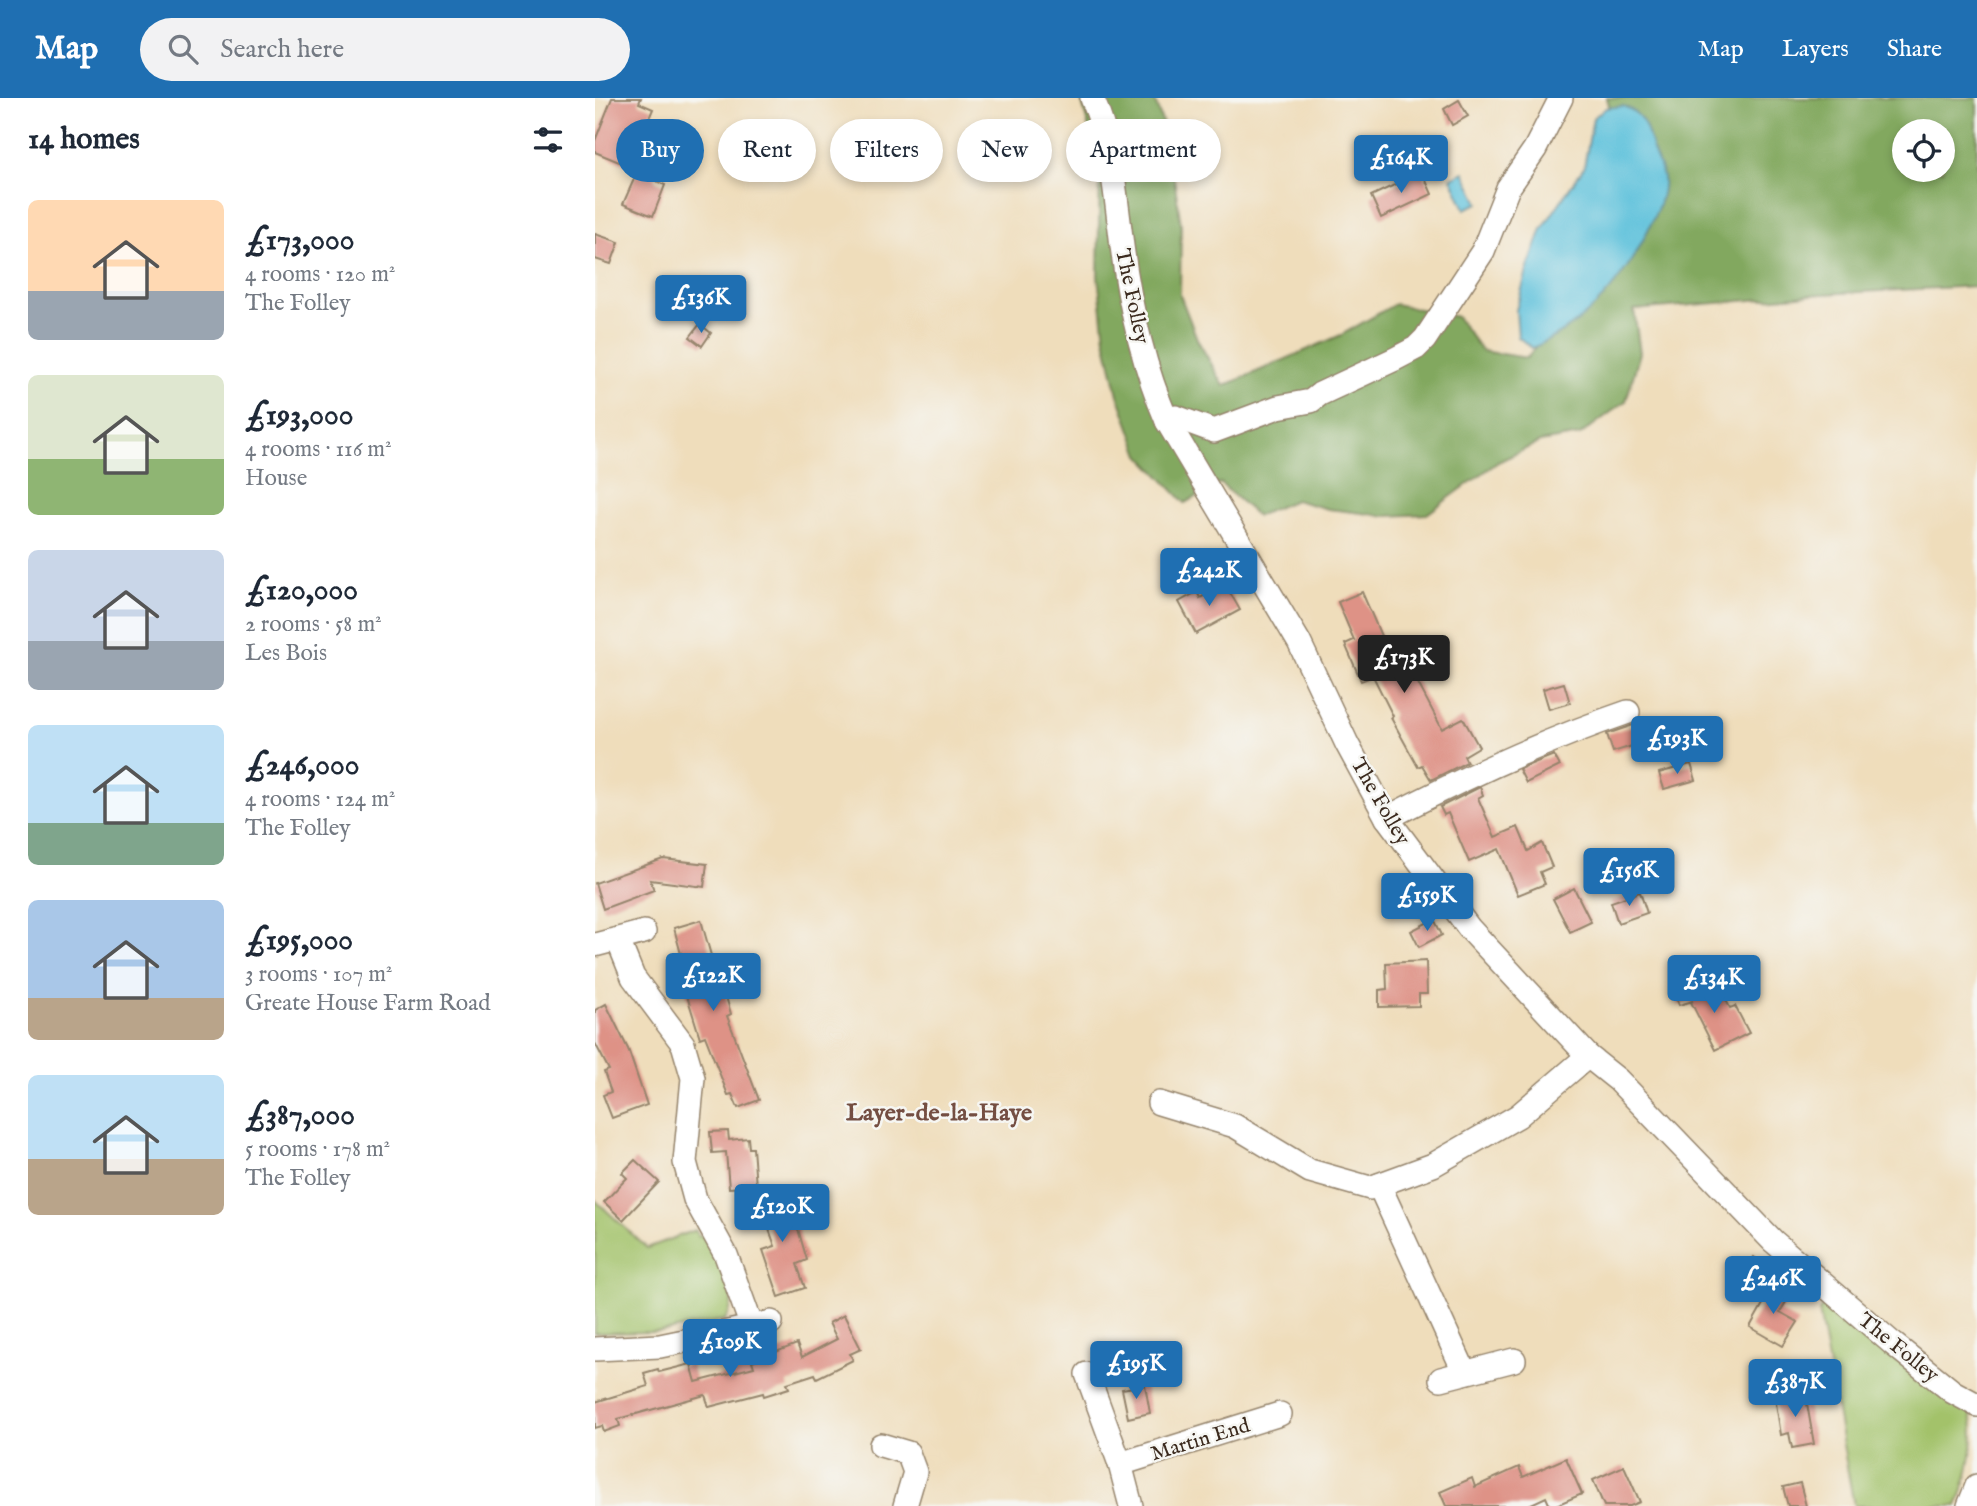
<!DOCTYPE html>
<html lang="en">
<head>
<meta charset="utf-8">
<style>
	body { margin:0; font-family:"IM FELL English",serif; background:#f2f2f3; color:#1f2937; height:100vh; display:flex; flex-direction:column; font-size:26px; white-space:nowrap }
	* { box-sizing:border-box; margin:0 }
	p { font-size:23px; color:#747a83 }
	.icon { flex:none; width:38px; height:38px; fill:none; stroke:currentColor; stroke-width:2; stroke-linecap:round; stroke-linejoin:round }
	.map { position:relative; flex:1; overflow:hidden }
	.side { display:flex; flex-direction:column; background:#fff; width:595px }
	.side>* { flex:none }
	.banner { position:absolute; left:21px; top:21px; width:665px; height:63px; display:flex; gap:14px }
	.controls { position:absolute; left:1297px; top:21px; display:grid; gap:14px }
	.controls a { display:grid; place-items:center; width:63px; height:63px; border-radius:50%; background:#fff; box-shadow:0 4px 10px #0003; font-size:35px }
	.price { position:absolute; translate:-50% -60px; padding:0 16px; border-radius:7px; background:#1f6fb2; color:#fff; font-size:23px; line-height:46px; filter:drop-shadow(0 2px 4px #0008) }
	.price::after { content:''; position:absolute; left:50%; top:42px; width:21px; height:16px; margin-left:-10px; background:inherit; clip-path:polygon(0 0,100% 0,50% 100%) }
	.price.on { background:#222; color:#fff }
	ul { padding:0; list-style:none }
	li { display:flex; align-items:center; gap:21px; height:175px; padding:0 28px }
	li span { display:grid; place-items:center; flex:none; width:196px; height:140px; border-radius:10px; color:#555 }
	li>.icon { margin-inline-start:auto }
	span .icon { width:84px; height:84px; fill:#fffc; stroke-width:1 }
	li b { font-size:30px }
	h2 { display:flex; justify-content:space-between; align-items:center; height:84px; padding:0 28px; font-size:30px }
	.tag { padding:0 24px; border-radius:32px; background:#fff; box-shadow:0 4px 10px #0003; font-size:24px; line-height:63px }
	.tag.on { background:#1f6fb2; color:#fff }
	header { display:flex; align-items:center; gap:42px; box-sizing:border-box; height:98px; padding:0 35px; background:#1f6fb2; color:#fff }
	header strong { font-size:33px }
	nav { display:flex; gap:38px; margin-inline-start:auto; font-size:24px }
	.search { width:490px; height:63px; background:#f2f2f3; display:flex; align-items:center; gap:18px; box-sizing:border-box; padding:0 24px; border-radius:38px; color:#747a83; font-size:26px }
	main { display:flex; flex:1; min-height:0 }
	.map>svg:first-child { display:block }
	.green { fill:#a3c26b; stroke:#6f7644; stroke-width:2 }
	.forest { fill:#82a85f; stroke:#5e693e; stroke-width:2; fill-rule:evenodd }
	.water { fill:#5dc1db; stroke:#4c767c; stroke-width:2 }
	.building { fill:#de9286 }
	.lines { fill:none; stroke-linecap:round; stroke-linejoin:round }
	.minor-casing { stroke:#95846c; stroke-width:26 }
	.minor { stroke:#fff; stroke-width:23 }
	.labels { text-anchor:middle; stroke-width:5; stroke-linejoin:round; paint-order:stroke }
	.street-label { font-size:21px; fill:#3b2a1e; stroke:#f6f6f2 }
	.quarter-label { font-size:24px; font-weight:bold; fill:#744e42; stroke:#f6f6f2 }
</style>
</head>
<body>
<header>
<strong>Map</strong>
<div class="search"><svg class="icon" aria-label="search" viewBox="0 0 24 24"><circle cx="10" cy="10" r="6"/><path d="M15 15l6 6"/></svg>Search here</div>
<nav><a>Map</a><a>Layers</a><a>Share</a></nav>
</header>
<main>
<section class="side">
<h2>14 homes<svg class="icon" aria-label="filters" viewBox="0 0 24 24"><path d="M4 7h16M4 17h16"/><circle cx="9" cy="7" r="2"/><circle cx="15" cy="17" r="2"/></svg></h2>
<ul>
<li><span style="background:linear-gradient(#ffd9b3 65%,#9aa5b1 0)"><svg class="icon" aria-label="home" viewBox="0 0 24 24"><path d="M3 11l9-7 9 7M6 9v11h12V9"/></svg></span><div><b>£173,000</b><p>4 rooms · 120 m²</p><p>The Folley</p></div></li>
<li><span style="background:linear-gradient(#dfe7d0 60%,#8fb573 0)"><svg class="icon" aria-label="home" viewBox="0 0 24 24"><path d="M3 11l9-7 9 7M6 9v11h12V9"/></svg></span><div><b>£193,000</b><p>4 rooms · 116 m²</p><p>House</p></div></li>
<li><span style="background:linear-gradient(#c9d6e8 65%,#9aa5b1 0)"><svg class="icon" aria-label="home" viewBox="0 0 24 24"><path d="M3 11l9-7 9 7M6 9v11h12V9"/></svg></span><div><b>£120,000</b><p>2 rooms · 58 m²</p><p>Les Bois</p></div></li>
<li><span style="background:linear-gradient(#bfe0f5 70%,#7fa58c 0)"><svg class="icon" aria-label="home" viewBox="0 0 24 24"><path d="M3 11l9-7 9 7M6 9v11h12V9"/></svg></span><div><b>£246,000</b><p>4 rooms · 124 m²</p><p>The Folley</p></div></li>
<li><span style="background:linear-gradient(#a9c7e8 70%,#b9a48a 0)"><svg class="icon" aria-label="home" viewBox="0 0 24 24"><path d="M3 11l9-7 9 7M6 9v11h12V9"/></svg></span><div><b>£195,000</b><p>3 rooms · 107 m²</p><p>Greate House Farm Road</p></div></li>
<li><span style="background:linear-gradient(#bfe0f5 60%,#b9a48a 0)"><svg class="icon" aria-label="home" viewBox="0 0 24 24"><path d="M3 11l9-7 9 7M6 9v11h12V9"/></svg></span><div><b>£387,000</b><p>5 rooms · 178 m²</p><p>The Folley</p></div></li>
</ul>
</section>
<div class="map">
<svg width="1382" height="1408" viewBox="0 0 1382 1408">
	<rect width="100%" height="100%" fill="#f6f6f2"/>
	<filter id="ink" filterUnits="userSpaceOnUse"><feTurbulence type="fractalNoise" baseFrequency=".0143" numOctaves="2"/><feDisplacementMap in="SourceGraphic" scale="14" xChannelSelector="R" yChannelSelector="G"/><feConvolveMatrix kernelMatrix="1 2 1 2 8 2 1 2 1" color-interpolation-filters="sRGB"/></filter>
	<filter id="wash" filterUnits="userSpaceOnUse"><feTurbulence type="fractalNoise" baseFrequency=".00686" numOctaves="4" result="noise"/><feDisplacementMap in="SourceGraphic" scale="28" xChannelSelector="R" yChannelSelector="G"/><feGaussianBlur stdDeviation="1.57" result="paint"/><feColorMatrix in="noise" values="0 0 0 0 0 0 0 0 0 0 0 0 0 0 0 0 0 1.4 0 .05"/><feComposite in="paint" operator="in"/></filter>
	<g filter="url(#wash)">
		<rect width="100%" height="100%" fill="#efddbb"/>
		<g class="green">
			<path d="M0,1102L52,1150L100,1132L104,1138L110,1136C122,1162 149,1195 130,1222L65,1234L0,1235Z"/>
			<path d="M1230,1206L1376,1315C1382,1342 1373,1382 1362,1408H1259L1224,1213Z"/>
		</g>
		<path class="forest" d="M486,0H559L573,41L586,126L585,197L603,243L629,288L746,237L800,206L862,219L887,253L932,260L990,184L1022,38L1012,0H1382V188L1227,196L1039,212L1045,255L1031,303L985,337L945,344L903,364L832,416L792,418L733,411L700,402L662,418L625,385L590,405L545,357L523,297L510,241L503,178L505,73ZM1309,33H1348V72H1309Z"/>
		<g class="water">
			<path d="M1028,8C1049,16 1051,29 1057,49C1060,59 1066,69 1068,79C1070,97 1061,115 1054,130C1029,183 991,227 937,250L923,239L921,212L932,173L947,131L989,69L998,20L1011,10Z"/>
			<polygon points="869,74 884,105 870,111 856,80"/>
		</g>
		<g id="blocks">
			<g class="building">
				<polygon points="17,0 46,0 44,5 58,11 46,39 53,43 41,71 0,54 0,43"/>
				<polygon points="864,2 873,18 857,27 849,11"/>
				<polygon points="47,63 64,70 59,82 70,87 58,118 28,106"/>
				<polygon points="827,74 837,96 786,120 776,98"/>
				<polygon points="0,136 24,144 16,166 0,161"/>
				<polygon points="105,226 116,235 107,248 95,239"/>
				<polygon points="630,486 645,512 601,536 584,504 602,494 605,500"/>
				<polygon points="767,494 789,545 816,560 813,566 847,631 868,620 884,649 869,658 872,664 836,682 827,667 823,669 796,620 798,618 778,578 766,583 750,546 759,542 743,504"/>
				<polygon points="969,585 975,605 954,611 948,591"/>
				<polygon points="1047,624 1053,643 1018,654 1012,636"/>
				<polygon points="959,657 965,668 931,685 924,671"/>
				<polygon points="1096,666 1101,682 1069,691 1064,675"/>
				<polygon points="885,689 888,697 883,700 900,739 923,729 933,753 947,745 957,769 945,774 950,786 923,797 904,751 874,764 853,715 849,717 845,709"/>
				<polygon points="68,761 112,766 109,789 55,782 59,792 8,811 0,785"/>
				<polygon points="979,790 996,824 975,834 958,801"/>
				<polygon points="1045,794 1052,815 1023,825 1016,804"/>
				<polygon points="839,821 847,837 824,849 816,833"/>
				<polygon points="106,822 124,886 127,885 136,916 132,918 164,1002 143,1010 137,996 133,997 110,938 105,940 89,888 94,886 79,830"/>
				<polygon points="831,863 832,896 824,896 824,908 784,909 784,892 792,891 791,865"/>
				<polygon points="1101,883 1106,899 1125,890 1135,910 1140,908 1154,935 1120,952 1096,904 1098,903 1084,907 1078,892"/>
				<polygon points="11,906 33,951 52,1007 17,1020 8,997 16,994 9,974 14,972 0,945 0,912"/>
				<polygon points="133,1033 134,1042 153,1040 154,1050 158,1050 161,1088 134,1090 131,1054 117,1055 115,1034"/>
				<polygon points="40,1062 64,1084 28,1122 9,1104 32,1080 27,1075"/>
				<polygon points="181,1088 194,1124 200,1121 212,1162 202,1166 210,1190 184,1199 168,1152 180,1148 161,1095"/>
				<polygon points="1159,1159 1174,1170 1165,1183 1150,1172"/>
				<polygon points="1170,1185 1194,1199 1185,1214 1203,1224 1188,1248 1155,1229 1168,1206 1160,1202"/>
				<polygon points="249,1217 266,1251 255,1256 258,1262 222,1280 220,1276 192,1285 194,1290 169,1298 168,1295 114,1309 110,1297 23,1321 25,1328 9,1334 7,1328 0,1330 0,1304 53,1288 49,1275 63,1271 64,1274 96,1266 101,1284 159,1269 157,1263 202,1246 207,1259 242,1241 234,1225"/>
				<polygon points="550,1287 555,1315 533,1320 527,1291"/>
				<polygon points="1210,1294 1219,1346 1197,1350 1194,1335 1186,1337 1180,1299"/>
				<polygon points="971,1360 987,1396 959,1408 955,1408 951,1399 932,1408 851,1408 845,1394 877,1380 880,1389 924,1369 928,1379"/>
				<polygon points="1029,1368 1045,1404 1035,1408 1009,1408 998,1382"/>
				<polygon points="1205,1385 1211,1408 1193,1408 1188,1389"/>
			</g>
		</g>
	</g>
	<g filter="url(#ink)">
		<use href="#blocks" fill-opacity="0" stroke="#95846c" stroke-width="2"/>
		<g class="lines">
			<defs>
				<g id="minor">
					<path d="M497,0C516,43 519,85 525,131C532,195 546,263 572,323L704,544L752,646L792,720L874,830L993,958L1023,982L1178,1143L1297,1245L1358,1294L1382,1307"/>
					<polyline points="572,323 581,319 619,333 683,309 716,303 725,296 800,261 821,250 830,241 888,153 913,90 940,51 966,0"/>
					<path d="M792,720C872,678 948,643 1033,614"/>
					<polyline points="23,842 38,879 88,946 98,980 90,1064 100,1101 131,1157 157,1229 176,1224"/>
					<polyline points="0,847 49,834"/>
					<polyline points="564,1005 640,1028 715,1073 775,1090 838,1067 923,1018 993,958"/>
					<polyline points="784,1087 869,1273"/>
					<polyline points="0,1251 65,1248 157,1229"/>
					<polyline points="492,1276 525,1366 536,1408"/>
					<polyline points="846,1281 919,1262"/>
					<polyline points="286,1347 313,1355 320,1374 310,1408"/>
					<polyline points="525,1366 685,1316"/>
					<polyline points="1374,1408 1382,1388"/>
				</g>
			</defs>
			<use href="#minor" class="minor-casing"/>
			<use href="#minor" class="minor"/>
		</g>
	</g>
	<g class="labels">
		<g class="street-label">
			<text transform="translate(538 198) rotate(78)" y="7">The Folley</text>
			<text transform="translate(786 703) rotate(60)" y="7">The Folley</text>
			<text transform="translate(1304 1249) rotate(39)" y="7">The Folley</text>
			<text transform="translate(605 1341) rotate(-17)" y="7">Martin End</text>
		</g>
		<g class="quarter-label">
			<text x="344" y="1022">Layer-de-la-Haye</text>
		</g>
	</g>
</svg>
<div class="controls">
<a><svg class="icon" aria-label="locate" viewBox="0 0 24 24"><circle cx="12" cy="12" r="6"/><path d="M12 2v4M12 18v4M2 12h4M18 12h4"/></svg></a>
</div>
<b class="price" style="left:806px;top:97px">£164K</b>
<b class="price" style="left:106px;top:237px">£136K</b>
<b class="price" style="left:614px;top:510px">£242K</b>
<b class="price on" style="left:809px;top:597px">£173K</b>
<b class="price" style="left:1082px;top:678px">£193K</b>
<b class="price" style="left:1034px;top:810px">£156K</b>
<b class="price" style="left:832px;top:835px">£159K</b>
<b class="price" style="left:118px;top:915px">£122K</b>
<b class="price" style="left:1119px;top:917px">£134K</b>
<b class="price" style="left:187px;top:1146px">£120K</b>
<b class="price" style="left:1178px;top:1218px">£246K</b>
<b class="price" style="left:135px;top:1281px">£109K</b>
<b class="price" style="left:541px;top:1303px">£195K</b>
<b class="price" style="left:1200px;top:1321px">£387K</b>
<div class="banner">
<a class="tag on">Buy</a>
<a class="tag">Rent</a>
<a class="tag">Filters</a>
<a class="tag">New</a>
<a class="tag">Apartment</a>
</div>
</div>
</main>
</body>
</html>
